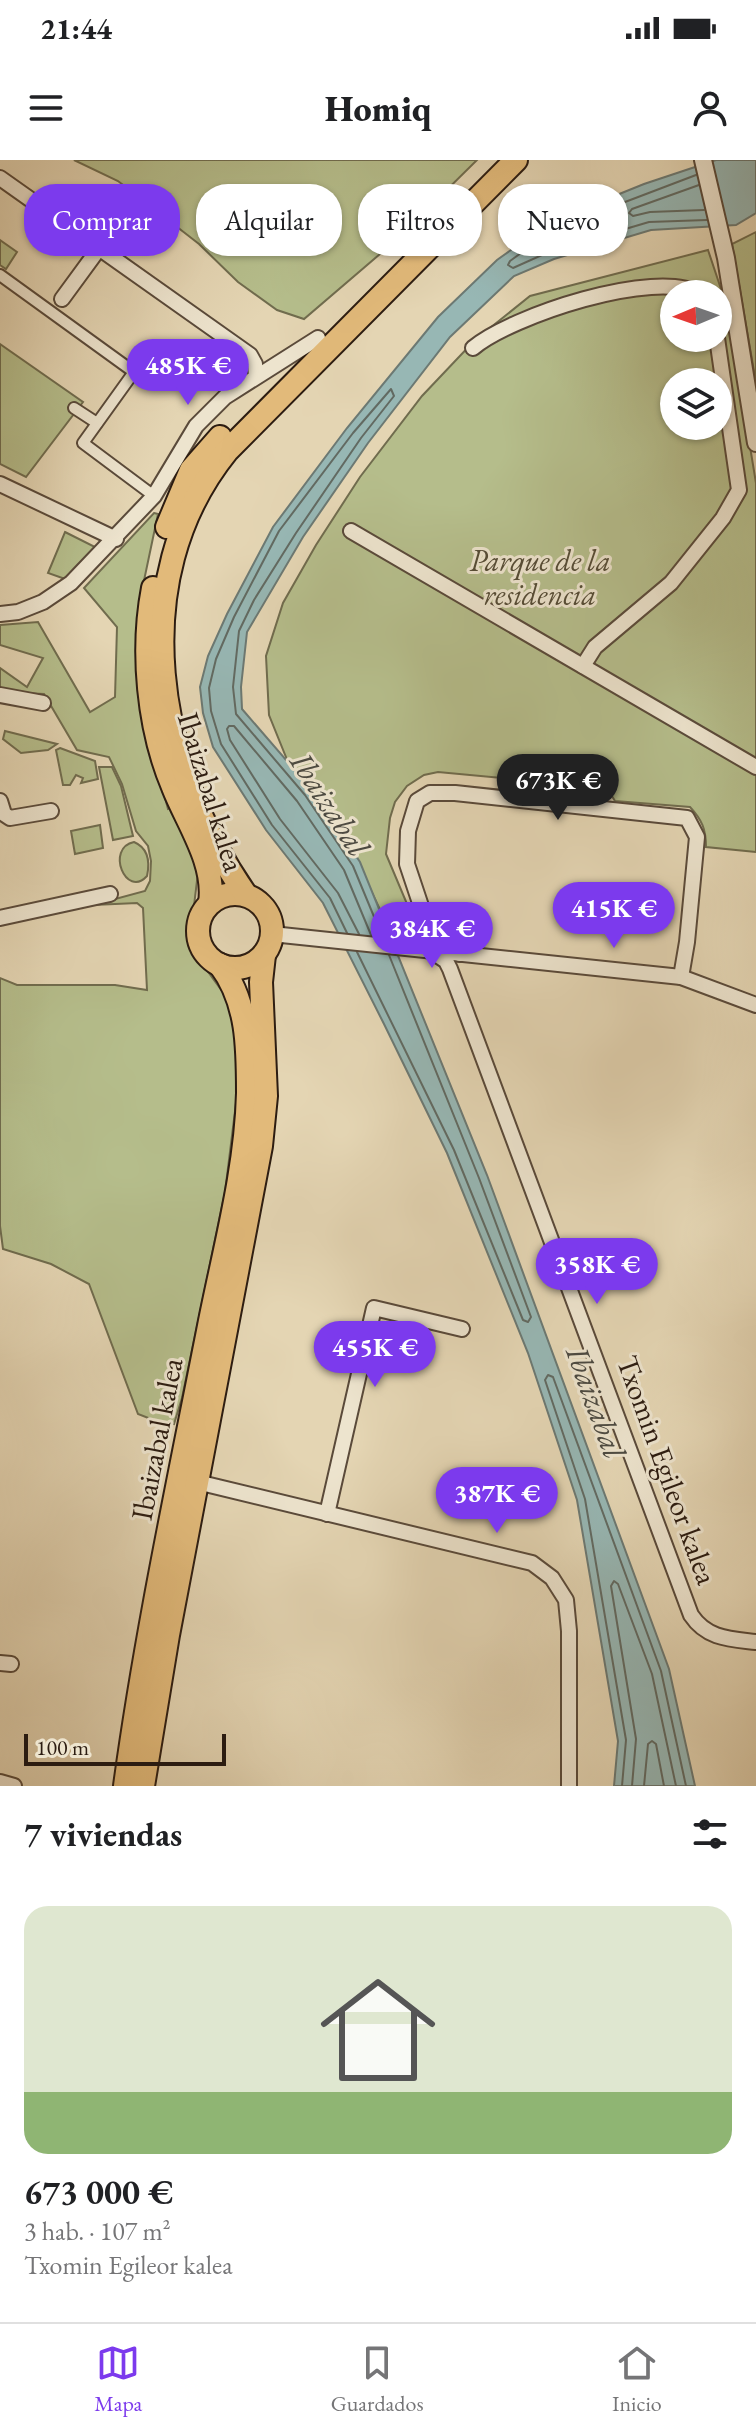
<!DOCTYPE html>
<html lang="es">
<head>
<meta charset="utf-8">
<style>
	body { margin:0; font-family:"EB Garamond",serif; background:#f2f2f2; color:#202124; height:100vh; display:flex; flex-direction:column; font-size:30px; white-space:nowrap }
	* { box-sizing:border-box; margin:0 }
	p { font-size:26px; color:#757577 }
	.icon { flex:none; width:44px; height:44px; fill:none; stroke:currentColor; stroke-width:2; stroke-linecap:round; stroke-linejoin:round }
	.map { position:relative; height:1626px; overflow:hidden }
	.panel { display:flex; flex-direction:column; background:#fff; flex:1 }
	.panel>* { flex:none }
	.guide { position:absolute; left:24px; top:24px; width:708px; height:72px; display:flex; gap:16px }
	.needle { width:52px; rotate:268deg }
	.fabs { position:absolute; left:660px; top:120px; display:grid; gap:16px }
	.fabs a { display:grid; place-items:center; width:72px; height:72px; border-radius:50%; background:#fff; box-shadow:0 2px 6px #0004; font-size:40px }
	.scale { position:absolute; left:24px; bottom:20px; width:202px; box-sizing:border-box; padding-left:8px; border:4px solid #2c1c11; border-top:0; font-size:22px; line-height:28px; white-space:nowrap; color:#2c1c11; -webkit-text-stroke:6px #ede4ce; paint-order:stroke }
	.price { position:absolute; translate:-50% -68px; padding:0 18px; border-radius:28px; background:#7c3aed; color:#fff; font-size:26px; line-height:52px; filter:drop-shadow(0 2px 4px #0008) }
	.price::after { content:''; position:absolute; left:50%; top:48px; width:24px; height:18px; margin-left:-12px; background:inherit; clip-path:polygon(0 0,100% 0,50% 100%) }
	.price.current { background:#222; color:#fff }
	ul { padding:0; list-style:none }
	li { display:grid; align-content:center; gap:16px; height:424px; padding:0 24px }
	li span { display:grid; place-items:center; height:248px; border-radius:24px; color:#555 }
	li>.icon { margin-inline-start:auto }
	span .icon { width:144px; height:144px; fill:#fffc; stroke-width:1 }
	li b { font-size:34px }
	h2 { display:flex; justify-content:space-between; align-items:center; height:96px; padding:0 24px; font-size:34px }
	.tag { padding:0 28px; border-radius:32px; background:#fff; box-shadow:0 2px 6px #0004; font-size:28px; line-height:72px }
	.tag.current { background:#7c3aed; color:#fff }
	.status { display:flex; justify-content:space-between; align-items:center; height:56px; padding:0 40px; background:#fff; direction:ltr }
	.status svg { height:22px; fill:currentColor }
	header { display:flex; justify-content:space-between; align-items:center; height:104px; padding:0 24px; background:#fff; font-size:36px; font-weight:800 }
	.dock { display:flex; justify-content:space-around; align-items:center; height:112px; border-top:2px solid #e0e0e0; background:#fff; font-size:22px; color:#757577 }
	.dock a { display:grid; justify-items:center; gap:4px }
	.dock .current { color:#7c3aed }
	.map>svg:first-child { display:block }
	.green { fill:#b5bd8b; stroke:#706c4e; stroke-width:2; fill-rule:evenodd }
	.water { fill:#97b7b4; stroke:#6c7973; stroke-width:2 }
	.lines { fill:none; stroke-linecap:round; stroke-linejoin:round }
	.shore { stroke:#626a62; stroke-width:2 }
	.pedestrian-casing { stroke:#5a4a3a; stroke-width:14 }
	.minor-casing { stroke:#5a4a3a; stroke-width:18 }
	.tertiary-casing { stroke:#5a4a3a; stroke-width:20 }
	.trunk-casing { stroke:#2c1c11; stroke-width:26 }
	.pedestrian { stroke:#ede4ce; stroke-width:10 }
	.minor { stroke:#ede4ce; stroke-width:14 }
	.tertiary { stroke:#ede4ce; stroke-width:16 }
	.trunk { stroke:#e2ba7a; stroke-width:22 }
	.labels { text-anchor:middle; stroke-width:6; stroke-linejoin:round; paint-order:stroke }
	.park-label { font-size:30px; font-style:italic; fill:#554c36; stroke:#ede4ce }
	.street-label { font-size:30px; fill:#2c1c11; stroke:#ede4ce }
	.water-label { font-size:32px; font-style:italic; fill:#4c4a42; stroke:#ede4ce }
</style>
</head>
<body>
<div class="status"><b>21:44</b><svg viewBox="0 0 49 12"><path d="M0 12V9h3v3zM5 12V6h3v6zM10 12V3h3v9zM15 12V0h3v12zM26 1h20v11H26zM47 4h2v5h-2z"/></svg></div>
<header><svg class="icon" aria-label="menu" viewBox="0 0 24 24"><path d="M4 6h16M4 12h16M4 18h16"/></svg>Homiq<svg class="icon" aria-label="person" viewBox="0 0 24 24"><circle cx="12" cy="8" r="4"/><path d="M4 21q1-7 8-7t8 7"/></svg></header>
<div class="map">
<svg width="756" height="1626" viewBox="0 0 756 1626">
	<rect width="100%" height="100%" fill="#e4d5b3"/>
	<filter id="stains"><feTurbulence type="fractalNoise" baseFrequency=".0025" numOctaves="4"/><feColorMatrix values="0 0 0 0 .2 0 0 0 0 .09 0 0 0 0 .02 0 0 0 .5 -.17"/></filter>
	<radialGradient id="worn" r=".72"><stop offset=".6" stop-color="#630" stop-opacity="0"/><stop offset="1" stop-color="#630" stop-opacity=".3"/></radialGradient>
	<g class="green">
		<polygon points="74,0 477,0 394,82 304,159 277,150 238,122 199,84 118,21"/>
		<polygon points="756,72 756,223 732,84"/>
		<polygon points="0,80 17,92 6,109 0,105"/>
		<path d="M708,90L727,147L756,323V692L706,687C706,669 702,660 690,647L615,641L607,628L438,612L424,615L407,626L395,642L390,658L386,694L410,751L386,762L351,689L288,602L269,555L266,496L283,443L316,385L360,317L422,236L475,180L530,136ZM674,134H718V178H674ZM674,222H718V266H674Z"/>
		<polygon points="0,184 83,242 26,317 0,304"/>
		<polygon points="154,353 158,354 138,449 138,504 141,550 168,649 173,647 199,704 190,779 198,798 230,842 236,872 237,935 225,1032 182,1238 174,1264 156,1261 138,1254 89,1124 51,1104 3,1089 0,1066 0,818 17,825 115,825 147,830 143,748 137,743 93,745 145,731 150,721 151,701 148,686 136,671 122,624 109,597 77,590 44,534 0,532 0,508 27,527 43,498 0,485 0,465 38,462 90,552 115,537 117,467 84,428"/>
		<polygon points="65,372 99,389 68,420 48,413"/>
		<polygon points="5,571 57,584 48,590 21,593 3,579"/>
		<polygon points="60,588 95,601 98,619 81,623 83,618 76,615 70,625 63,625 56,590"/>
		<polygon points="99,607 112,607 121,626 133,676 113,680"/>
		<polygon points="100,665 103,688 75,694 71,671"/>
		<path d="M134,682C148,688 150,702 147,716C126,739 105,688 134,682Z"/>
	</g>
	<polygon class="water" points="716,0 756,0 756,53 736,65 651,70 554,99 514,116 450,177 368,283 303,377 247,472 241,527 242,549 312,630 360,702 487,1015 669,1509 695,1626 614,1626 618,1581 577,1340 528,1193 447,993 384,864 323,743 266,670 213,587 203,553 200,527 208,496 227,454 273,367 347,268 438,157 497,100 550,62 644,24"/>
	<g class="lines">
		<g class="shore">
			<polyline points="696,15 554,69 510,101 508,105 513,108 551,91 649,62 707,60"/>
			<polyline points="699,25 632,49 629,53 633,56 650,52 704,50"/>
			<polyline points="347,773 330,738 272,665 221,584 211,551 209,528 216,499 234,457 279,371 353,273 391,229 394,236 361,278 296,373 254,440 239,471 233,527 236,554 305,635 353,706 382,776"/>
			<polyline points="359,774 338,733 280,659 230,580 227,569 229,566 234,566 297,641 344,710 371,775"/>
			<polyline points="357,792 454,990 523,1160 528,1162 531,1157 479,1018 389,795"/>
			<polyline points="622,1626 626,1580 585,1339 545,1220 548,1215 553,1217 661,1511 686,1626"/>
			<polyline points="632,1626 636,1579 611,1426 614,1421 618,1424 652,1514 676,1626"/>
			<polyline points="644,1626 648,1584 652,1581 656,1584 664,1626"/>
		</g>
		<defs>
			<g id="pedestrian">
				<polyline points="0,115 134,212 83,283 154,336"/>
				<polyline points="74,248 97,263"/>
			</g>
			<g id="minor">
				<polyline points="0,18 250,195 255,204 256,216"/>
				<polyline points="62,139 136,38"/>
				<path d="M473,188C511,156 655,108 700,134"/>
				<polyline points="0,324 116,379"/>
				<polyline points="351,371 756,607"/>
				<polyline points="0,454 18,452 43,442 71,423 154,336 196,266 225,237 318,178"/>
				<polyline points="583,506 595,487 671,423 723,358 739,330 717,178"/>
				<polyline points="0,535 43,543"/>
				<polyline points="0,641 4,654 10,658 51,651"/>
				<polyline points="0,758 110,734"/>
				<polyline points="272,774 681,817 756,845"/>
				<path d="M431,776L434,783L431,791L446,801L450,809L691,1455C707,1479 730,1479 756,1482"/>
				<polyline points="460,794 439,783 431,776 407,704 408,671 417,641 430,633 455,633 687,658 697,677 687,782 681,817"/>
				<polyline points="197,1322 532,1403 552,1418 566,1440 569,1471 569,1626"/>
				<polyline points="327,1354 374,1148 462,1169"/>
				<polyline points="0,1503 11,1504"/>
				<polyline points="0,1622 14,1626"/>
			</g>
			<polyline id="tertiary" points="703,0 726,98 756,283"/>
			<g id="trunk">
				<polyline points="167,367 191,310 220,277"/>
				<path d="M153,428C141,491 148,568 173,627C187,663 216,703 210,743"/>
				<circle cx="235" cy="771" r="37"/>
				<path d="M246,735C157,607 122,421 227,291L516,0"/>
				<path d="M125,1626C146,1472 179,1319 209,1166C224,1090 246,1011 248,933C248,888 248,842 220,805"/>
				<polyline points="143,1626 168,1475 261,986 266,936 261,822 264,795"/>
			</g>
		</defs>
		<use href="#pedestrian" class="pedestrian-casing"/>
		<use href="#minor" class="minor-casing"/>
		<use href="#tertiary" class="tertiary-casing"/>
		<use href="#trunk" class="trunk-casing"/>
		<use href="#pedestrian" class="pedestrian"/>
		<use href="#minor" class="minor"/>
		<use href="#tertiary" class="tertiary"/>
		<use href="#trunk" class="trunk"/>
	</g>
	<g class="labels">
		<g class="park-label">
			<text x="540" y="411">Parque de la<tspan x="540" dy="34">residencia</tspan></text>
		</g>
		<g class="street-label">
			<text transform="translate(211 632) rotate(73)" y="10">Ibaizabal kalea</text>
			<text transform="translate(157 1279) rotate(-79)" y="10">Ibaizabal kalea</text>
			<text transform="translate(667 1310) rotate(70)" y="10">Txomin Egileor kalea</text>
		</g>
		<g class="water-label">
			<text transform="translate(330 644) rotate(57)" y="11">Ibaizabal</text>
			<text transform="translate(596 1242) rotate(70)" y="11">Ibaizabal</text>
		</g>
	</g>
	<rect width="100%" height="100%" filter="url(#stains)"/>
	<rect width="100%" height="100%" fill="url(#worn)"/>
</svg>
<div class="fabs">
<a><svg class="needle" viewBox="-14 -14 28 28"><path d="M0-13l5 13h-10z" fill="#e53935"/><path d="M0 13l5-13h-10z" fill="#757577"/></svg></a>
<a><svg class="icon" aria-label="layers" viewBox="0 0 24 24"><path d="M12 4l9 5-9 5-9-5zM3 14l9 5 9-5"/></svg></a>
</div>
<div class="scale">100 m</div>
<b class="price" style="left:188px;top:247px">485K €</b>
<b class="price current" style="left:558px;top:662px">673K €</b>
<b class="price" style="left:614px;top:790px">415K €</b>
<b class="price" style="left:432px;top:810px">384K €</b>
<b class="price" style="left:597px;top:1146px">358K €</b>
<b class="price" style="left:375px;top:1229px">455K €</b>
<b class="price" style="left:497px;top:1375px">387K €</b>
<div class="guide">
<a class="tag current">Comprar</a>
<a class="tag">Alquilar</a>
<a class="tag">Filtros</a>
<a class="tag">Nuevo</a>
</div>
</div>
<section class="panel">
<h2>7 viviendas<svg class="icon" aria-label="filters" viewBox="0 0 24 24"><path d="M4 7h16M4 17h16"/><circle cx="9" cy="7" r="2"/><circle cx="15" cy="17" r="2"/></svg></h2>
<ul>
<li><span style="background:linear-gradient(#dfe7d0 75%,#8fb573 0)"><svg class="icon" aria-label="home" viewBox="0 0 24 24"><path d="M3 11l9-7 9 7M6 9v11h12V9"/></svg></span><div><b>673 000 €</b><p>3 hab. · 107 m²</p><p>Txomin Egileor kalea</p></div></li>
</ul>
</section>
<nav class="dock">
<a class="current"><svg class="icon" aria-label="map" viewBox="0 0 24 24"><path d="M3 6l6-2 6 2 6-2v14l-6 2-6-2-6 2zM9 4v14M15 6v14"/></svg>Mapa</a>
<a><svg class="icon" aria-label="saved" viewBox="0 0 24 24"><path d="M7 4h10v16l-5-4-5 4z"/></svg>Guardados</a>
<a><svg class="icon" aria-label="home" viewBox="0 0 24 24"><path d="M3 11l9-7 9 7M6 9v11h12V9"/></svg>Inicio</a>
</nav>
</body>
</html>
